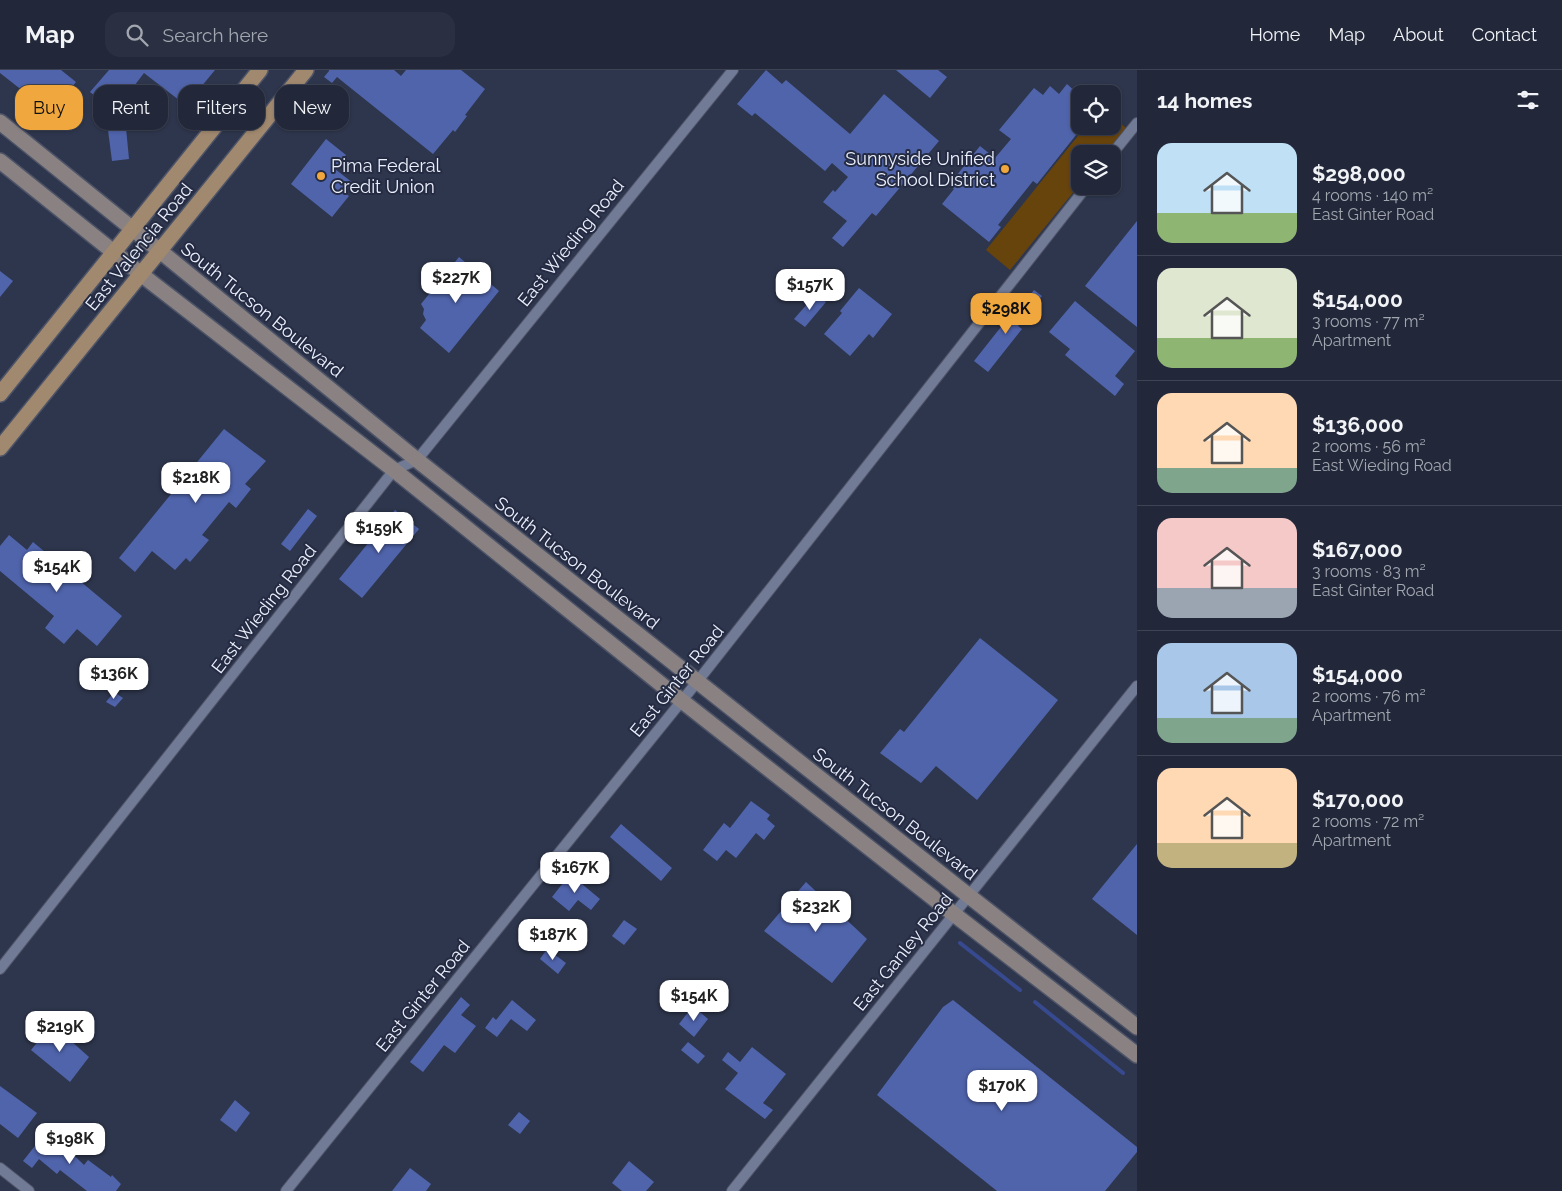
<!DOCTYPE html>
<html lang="en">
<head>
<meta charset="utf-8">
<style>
	body { margin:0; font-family:Raleway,sans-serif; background:#2a3042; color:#f1f3f6; height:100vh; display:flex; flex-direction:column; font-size:19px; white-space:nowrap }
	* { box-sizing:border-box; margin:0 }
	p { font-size:16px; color:#a2a6af }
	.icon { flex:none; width:28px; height:28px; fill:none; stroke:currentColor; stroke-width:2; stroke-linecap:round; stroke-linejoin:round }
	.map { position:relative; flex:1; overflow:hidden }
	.panel { display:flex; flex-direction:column; background:#22283a; width:425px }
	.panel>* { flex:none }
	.guide { position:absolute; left:15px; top:15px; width:475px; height:45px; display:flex; gap:10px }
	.controls { position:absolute; left:1071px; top:15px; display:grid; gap:10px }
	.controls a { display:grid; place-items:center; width:50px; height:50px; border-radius:10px; background:#22283a; box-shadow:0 1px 4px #0004,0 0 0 1px #3f4454; font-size:25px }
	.price { position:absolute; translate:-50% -42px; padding:0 11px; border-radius:10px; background:#fff; color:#222; font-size:16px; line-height:32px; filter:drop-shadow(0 1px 2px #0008) }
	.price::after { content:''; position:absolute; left:50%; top:30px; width:15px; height:11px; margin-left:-8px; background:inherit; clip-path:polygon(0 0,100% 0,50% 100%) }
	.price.on { background:#efa73e; color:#111 }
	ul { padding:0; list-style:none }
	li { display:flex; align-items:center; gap:15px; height:125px; padding:0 20px }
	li+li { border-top:1px solid #3f4454 }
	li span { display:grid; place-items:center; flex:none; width:140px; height:100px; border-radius:15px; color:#555 }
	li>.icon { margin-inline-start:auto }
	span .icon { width:60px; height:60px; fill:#fffc; stroke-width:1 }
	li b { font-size:21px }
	h2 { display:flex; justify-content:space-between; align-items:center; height:60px; padding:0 20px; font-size:21px }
	.tag { padding:0 18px; border-radius:15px; background:#22283a; box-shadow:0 1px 4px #0004,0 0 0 1px #3f4454; font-size:18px; line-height:45px }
	.tag.on { background:#efa73e; color:#111 }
	header { display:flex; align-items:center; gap:30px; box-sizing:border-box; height:70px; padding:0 25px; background:#22283a; border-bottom:1px solid #3f4454 }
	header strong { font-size:24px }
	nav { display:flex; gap:28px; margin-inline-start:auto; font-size:18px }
	.search { width:350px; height:45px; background:#2a3042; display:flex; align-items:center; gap:12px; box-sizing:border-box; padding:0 18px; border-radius:15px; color:#a2a6af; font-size:19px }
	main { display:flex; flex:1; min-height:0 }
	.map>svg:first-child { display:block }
	.green { fill:#68440d }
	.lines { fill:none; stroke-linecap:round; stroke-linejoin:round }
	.stream { stroke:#384a8f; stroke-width:4 }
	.building { fill:#5064ac }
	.minor-casing { stroke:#4e5468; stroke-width:12 }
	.secondary-casing { stroke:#4e5468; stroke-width:18 }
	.primary-casing { stroke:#4e5468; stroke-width:18 }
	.minor { stroke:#727b96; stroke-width:10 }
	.secondary { stroke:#8a8282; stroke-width:15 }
	.primary { stroke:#a1896f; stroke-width:15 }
	.poi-dot { fill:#efa73e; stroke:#242b42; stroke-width:2 }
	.labels { text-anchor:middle; stroke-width:4; stroke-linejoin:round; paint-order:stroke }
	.poi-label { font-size:18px; fill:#ecf0fd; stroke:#242b42; text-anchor:end }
	.street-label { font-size:18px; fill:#ecf0fd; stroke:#242b42 }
</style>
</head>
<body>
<header>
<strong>Map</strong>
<div class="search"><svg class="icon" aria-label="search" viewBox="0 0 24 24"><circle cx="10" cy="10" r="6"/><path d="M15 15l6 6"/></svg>Search here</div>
<nav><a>Home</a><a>Map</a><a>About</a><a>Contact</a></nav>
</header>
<main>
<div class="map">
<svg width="1137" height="1121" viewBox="0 0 1137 1121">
	<rect width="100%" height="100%" fill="#2e364d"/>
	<polygon class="green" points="1113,47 1126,58 1105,84 1080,84 1080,114 1010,200 986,180 1086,56 1112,56"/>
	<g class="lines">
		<g class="stream">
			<polyline points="960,873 1020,920"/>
			<polyline points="1035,932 1123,1003"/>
		</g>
	</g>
	<g class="building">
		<polygon points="0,0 61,0 76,12 51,43 0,3"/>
		<polygon points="109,0 215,0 191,29 203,37 197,44 144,3 118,37 110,38 90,22"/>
		<polygon points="329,0 394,0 401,6 406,0 461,0 485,19 465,45 467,46 455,62 453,60 433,84 337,7 332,13 324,7 329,1"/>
		<polygon points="766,0 782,14 786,10 850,64 884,24 939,71 876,146 872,143 843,177 832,168 847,151 823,132 833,120 835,122 848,107 832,93 825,101 755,43 752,46 737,34"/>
		<polygon points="896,0 938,0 947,7 930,28"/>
		<polygon points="1067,14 1080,26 1080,29 1074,37 1080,41 1080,60 1037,114 1033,111 998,155 1001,157 989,172 942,134 954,119 949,115 980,76 995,88 1011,69 999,60 1034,18 1043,25 1050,16 1059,24"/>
		<polygon points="126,58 129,89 112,91 108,60"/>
		<polygon points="326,69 346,85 335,99 353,113 345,123 349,126 332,147 291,114"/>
		<polygon points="1137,151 1137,257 1085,216"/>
		<polygon points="459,187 499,221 449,283 420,258 426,250 423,244 424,239 421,234"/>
		<polygon points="0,201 13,211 0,227"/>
		<polygon points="859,218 892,244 873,268 869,264 850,286 824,264 842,243 840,241"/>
		<polygon points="1034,220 1042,226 1018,256 1022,259 988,302 974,291 1008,248 1010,250"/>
		<polygon points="816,224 826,232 805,257 794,249"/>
		<polygon points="1075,231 1135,281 1115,306 1124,314 1115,326 1065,285 1070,279 1049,262"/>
		<polygon points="224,359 266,391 245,414 251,419 236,438 229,432 202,465 209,470 190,492 186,488 175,500 152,481 135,502 119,488"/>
		<polygon points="308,439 317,446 290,481 281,474"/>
		<polygon points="395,440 419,459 362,528 339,509"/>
		<polygon points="9,465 27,480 33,472 122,546 97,576 77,559 64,574 45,558 54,546 0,501 0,476"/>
		<polygon points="980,568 1058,630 977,730 936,696 921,713 880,683 900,659 904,662"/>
		<polygon points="114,622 123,628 115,637 106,632"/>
		<polygon points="751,731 770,745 767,749 775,756 764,770 756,763 736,788 726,780 717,791 703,780 724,753 730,758"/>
		<polygon points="621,754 672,798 661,811 610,767"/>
		<polygon points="1137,774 1137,865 1092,829"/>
		<polygon points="570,804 600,829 591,840 578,830 569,841 552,827"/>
		<polygon points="806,812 867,869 832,913 764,861"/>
		<polygon points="624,850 637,859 624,875 612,866"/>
		<polygon points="547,879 566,893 558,904 540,889"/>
		<polygon points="461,927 470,935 461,945 476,956 455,983 444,975 423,1002 410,992"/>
		<polygon points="512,930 536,950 527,961 511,949 497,967 485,958 493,947 496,950"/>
		<polygon points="953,930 1137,1077 1137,1082 1105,1121 997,1121 877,1025 943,937"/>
		<polygon points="693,936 708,949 694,967 679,954"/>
		<polygon points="52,954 89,987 70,1012 31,980"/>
		<polygon points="688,972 705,986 698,994 681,980"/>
		<polygon points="752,977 786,1004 763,1033 773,1040 765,1049 725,1019 738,1003 722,990 728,982 740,992"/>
		<polygon points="0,1016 37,1043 18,1068 0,1054"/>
		<polygon points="235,1030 250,1043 236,1062 220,1050"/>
		<polygon points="519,1042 530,1051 520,1064 508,1055"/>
		<polygon points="46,1062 49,1065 51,1063 84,1095 88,1090 111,1107 112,1105 121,1114 116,1121 87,1121 60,1100 57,1104 39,1089 32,1098 23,1091"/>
		<polygon points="629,1091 654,1112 646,1121 622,1121 612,1113"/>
		<polygon points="410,1098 431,1114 426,1121 392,1121"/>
	</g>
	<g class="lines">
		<defs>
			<g id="minor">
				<polyline points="1112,84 1137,53"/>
				<polyline points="0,899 394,400 417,390 733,0"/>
				<polyline points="0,1098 29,1121"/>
				<polyline points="286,1121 697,612 1087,116"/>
				<polyline points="732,1121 1137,616"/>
			</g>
			<g id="secondary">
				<polyline points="0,52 160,181 417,390 969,826 1137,957"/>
				<polyline points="0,91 151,212 394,400 682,631 955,845 1137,985"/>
			</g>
			<g id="primary">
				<polyline points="0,324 260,0"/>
				<polyline points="0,378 306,0"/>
			</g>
		</defs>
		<use href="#minor" class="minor-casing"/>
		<use href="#secondary" class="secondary-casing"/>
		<use href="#primary" class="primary-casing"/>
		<use href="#minor" class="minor"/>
		<use href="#secondary" class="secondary"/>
		<use href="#primary" class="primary"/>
	</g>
	<g class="poi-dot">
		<circle cx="1005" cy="99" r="5"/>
		<circle cx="321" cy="106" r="5"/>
	</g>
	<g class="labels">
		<g class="poi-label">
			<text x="995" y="95">Sunnyside Unified<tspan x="995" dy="21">School District</tspan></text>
			<text x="331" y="102" text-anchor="start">Pima Federal<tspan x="331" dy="21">Credit Union</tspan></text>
		</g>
		<g class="street-label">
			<text transform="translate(571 173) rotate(-51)" y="6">East Wieding Road</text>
			<text transform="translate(139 177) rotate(-51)" y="6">East Valencia Road</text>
			<text transform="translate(262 240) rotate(39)" y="6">South Tucson Boulevard</text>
			<text transform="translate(577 493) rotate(38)" y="6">South Tucson Boulevard</text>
			<text transform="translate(264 539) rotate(-52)" y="6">East Wieding Road</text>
			<text transform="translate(677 611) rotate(-51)" y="6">East Ginter Road</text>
			<text transform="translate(895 744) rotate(38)" y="6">South Tucson Boulevard</text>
			<text transform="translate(903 882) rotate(-51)" y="6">East Ganley Road</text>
			<text transform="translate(423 926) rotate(-51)" y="6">East Ginter Road</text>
		</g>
	</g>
</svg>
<div class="controls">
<a><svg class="icon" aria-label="locate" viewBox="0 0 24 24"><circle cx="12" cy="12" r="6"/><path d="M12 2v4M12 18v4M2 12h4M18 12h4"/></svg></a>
<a><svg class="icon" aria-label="layers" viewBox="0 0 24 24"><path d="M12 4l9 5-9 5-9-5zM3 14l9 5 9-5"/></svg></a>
</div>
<b class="price" style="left:456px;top:234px">$227K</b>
<b class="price" style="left:810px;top:241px">$157K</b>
<b class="price on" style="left:1006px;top:265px">$298K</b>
<b class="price" style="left:196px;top:434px">$218K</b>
<b class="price" style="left:379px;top:484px">$159K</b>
<b class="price" style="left:57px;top:523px">$154K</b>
<b class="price" style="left:114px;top:630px">$136K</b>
<b class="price" style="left:575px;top:824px">$167K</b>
<b class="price" style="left:816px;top:863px">$232K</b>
<b class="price" style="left:553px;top:891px">$187K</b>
<b class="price" style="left:694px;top:952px">$154K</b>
<b class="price" style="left:60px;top:983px">$219K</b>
<b class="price" style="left:1002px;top:1042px">$170K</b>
<b class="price" style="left:70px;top:1095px">$198K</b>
<div class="guide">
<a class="tag on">Buy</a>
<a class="tag">Rent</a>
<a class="tag">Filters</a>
<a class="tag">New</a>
</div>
</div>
<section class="panel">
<h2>14 homes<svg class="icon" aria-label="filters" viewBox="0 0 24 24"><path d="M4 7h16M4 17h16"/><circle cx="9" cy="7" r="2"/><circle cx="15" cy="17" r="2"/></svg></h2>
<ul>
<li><span style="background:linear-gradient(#bfe0f5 70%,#8fb573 0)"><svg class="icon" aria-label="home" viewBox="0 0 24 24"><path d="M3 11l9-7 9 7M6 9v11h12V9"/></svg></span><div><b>$298,000</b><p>4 rooms · 140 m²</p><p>East Ginter Road</p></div></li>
<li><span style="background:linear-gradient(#dfe7d0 70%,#8fb573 0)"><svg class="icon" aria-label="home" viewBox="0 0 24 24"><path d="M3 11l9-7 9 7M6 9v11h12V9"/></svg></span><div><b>$154,000</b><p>3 rooms · 77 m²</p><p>Apartment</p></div></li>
<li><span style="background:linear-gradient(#ffd9b3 75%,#7fa58c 0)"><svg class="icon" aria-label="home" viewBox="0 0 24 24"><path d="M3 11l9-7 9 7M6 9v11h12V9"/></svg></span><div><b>$136,000</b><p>2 rooms · 56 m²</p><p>East Wieding Road</p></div></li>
<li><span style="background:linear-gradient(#f6c9c9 70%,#9aa5b1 0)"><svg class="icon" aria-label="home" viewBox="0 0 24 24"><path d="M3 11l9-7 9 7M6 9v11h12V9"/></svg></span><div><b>$167,000</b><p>3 rooms · 83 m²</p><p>East Ginter Road</p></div></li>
<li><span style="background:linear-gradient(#a9c7e8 75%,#7fa58c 0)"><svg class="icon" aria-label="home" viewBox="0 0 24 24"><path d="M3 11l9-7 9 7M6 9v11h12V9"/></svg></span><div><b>$154,000</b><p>2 rooms · 76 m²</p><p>Apartment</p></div></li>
<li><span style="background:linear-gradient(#ffd9b3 75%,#c2b280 0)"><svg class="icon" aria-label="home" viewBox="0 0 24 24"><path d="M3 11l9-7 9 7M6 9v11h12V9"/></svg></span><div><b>$170,000</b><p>2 rooms · 72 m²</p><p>Apartment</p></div></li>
</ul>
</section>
</main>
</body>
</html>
